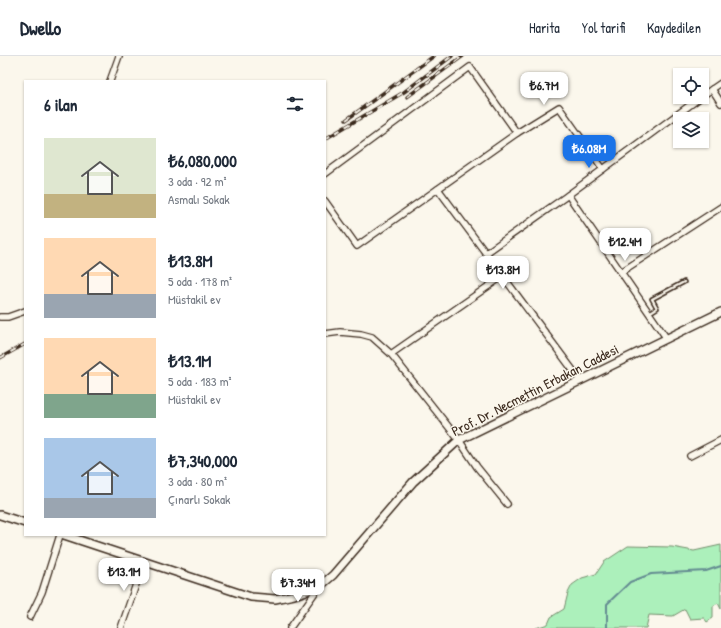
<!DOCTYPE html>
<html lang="tr">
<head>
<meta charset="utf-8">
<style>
	body { margin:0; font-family:"Patrick Hand",sans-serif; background:#f2f2f3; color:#1f2937; height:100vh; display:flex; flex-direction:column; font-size:15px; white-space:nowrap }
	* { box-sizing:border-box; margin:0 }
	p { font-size:13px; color:#747a83 }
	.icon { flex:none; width:22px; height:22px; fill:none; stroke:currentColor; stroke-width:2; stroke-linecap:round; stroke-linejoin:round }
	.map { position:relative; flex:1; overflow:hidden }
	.panel { position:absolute; left:24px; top:24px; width:302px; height:456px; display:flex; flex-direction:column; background:#fff; border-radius:0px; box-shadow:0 1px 3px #0004 }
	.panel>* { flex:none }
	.buttons { position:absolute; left:673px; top:12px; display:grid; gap:8px }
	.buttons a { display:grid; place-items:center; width:36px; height:36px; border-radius:0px; background:#fff; box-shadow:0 1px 3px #0004; font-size:20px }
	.price { position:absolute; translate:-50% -34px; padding:0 9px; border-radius:8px; background:#fff; color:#222; font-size:13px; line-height:26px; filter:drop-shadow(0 1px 2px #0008) }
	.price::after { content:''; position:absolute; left:50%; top:24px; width:12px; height:9px; margin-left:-6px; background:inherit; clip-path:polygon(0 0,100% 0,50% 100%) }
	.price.active { background:#1a73e8; color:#fff }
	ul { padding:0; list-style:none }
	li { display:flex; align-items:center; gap:12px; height:100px; padding:0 20px }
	li span { display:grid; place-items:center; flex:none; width:112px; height:80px; border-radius:0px; color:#555 }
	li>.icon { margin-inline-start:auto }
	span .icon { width:48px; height:48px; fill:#fffc; stroke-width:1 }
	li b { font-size:17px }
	h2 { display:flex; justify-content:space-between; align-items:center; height:48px; padding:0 20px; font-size:17px }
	header { display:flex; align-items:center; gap:24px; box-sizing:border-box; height:56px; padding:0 20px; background:#fff; border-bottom:1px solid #e0e1e3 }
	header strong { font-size:19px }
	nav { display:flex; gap:22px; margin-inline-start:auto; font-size:14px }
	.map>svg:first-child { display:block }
	.green { fill:#acf0bb; stroke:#748d6c }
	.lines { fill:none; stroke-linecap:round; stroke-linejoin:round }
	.stream { stroke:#648b91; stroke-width:2 }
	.service-casing { stroke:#3b2a1e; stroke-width:5.5 }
	.minor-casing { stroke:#3b2a1e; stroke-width:8 }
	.tertiary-casing { stroke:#3b2a1e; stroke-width:10 }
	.service { stroke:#fbf7ec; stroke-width:2.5 }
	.minor { stroke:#fbf7ec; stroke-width:5.5 }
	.tertiary { stroke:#fbf7ec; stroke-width:7 }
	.rail-casing { stroke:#3b2a1e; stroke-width:3.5 }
	.rail { stroke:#fbf7ec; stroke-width:2; stroke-dasharray:6; stroke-linecap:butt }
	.labels { text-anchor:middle; stroke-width:3; stroke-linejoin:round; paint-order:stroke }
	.street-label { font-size:14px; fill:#3b2a1e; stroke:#fbf7ec }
</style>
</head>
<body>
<header>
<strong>Dwello</strong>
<nav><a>Harita</a><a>Yol tarifi</a><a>Kaydedilen</a></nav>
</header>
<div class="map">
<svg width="721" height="572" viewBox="0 0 721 572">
	<rect width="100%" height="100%" fill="#fbf7ec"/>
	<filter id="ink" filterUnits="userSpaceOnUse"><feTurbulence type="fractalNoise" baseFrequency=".025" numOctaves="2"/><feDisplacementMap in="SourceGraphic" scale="8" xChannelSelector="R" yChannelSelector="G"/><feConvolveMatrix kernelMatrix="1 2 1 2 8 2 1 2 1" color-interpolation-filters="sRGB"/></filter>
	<g filter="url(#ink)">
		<polygon class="green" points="721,489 721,553 718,547 713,550 713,562 707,566 704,562 690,563 685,553 673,560 649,559 646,572 536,572 548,568 551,561 564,553 568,537 572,529 582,522 596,518 604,506 628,490 672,491 694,495"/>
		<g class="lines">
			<polyline class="stream" points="607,572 607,548 630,526 651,518 706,515 721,510"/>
			<defs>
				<polyline id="service" points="649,257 657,252 652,243 684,226"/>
				<g id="minor">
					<polyline points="110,25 119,0"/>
					<polyline points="712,33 721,47"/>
					<polyline points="702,40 721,27"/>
					<polyline points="325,118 470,11 517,77 559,51 603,113"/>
					<polyline points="438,133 581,325"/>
					<polyline points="568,139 667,283"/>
					<polyline points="325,145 357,190 517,77"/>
					<polyline points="486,197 568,139 701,41"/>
					<polyline points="621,216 721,151"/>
					<polyline points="0,261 8,261 25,255"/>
					<polyline points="325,278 340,276 361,278 372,281 391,298 459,384 477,411 507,448"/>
					<polyline points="391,298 503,220"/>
					<polyline points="690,400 721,384"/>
					<polyline points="30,561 42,536 60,479"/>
					<polyline points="121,572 144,505"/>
					<polyline points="290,572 319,531"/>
				</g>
				<g id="tertiary">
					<polyline points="0,459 25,467"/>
					<polyline points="64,479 251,541 275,543 294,539 319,531 333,519 413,426 459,384 721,256"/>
				</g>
			</defs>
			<use href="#service" class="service-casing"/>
			<use href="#minor" class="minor-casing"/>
			<use href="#tertiary" class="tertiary-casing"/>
			<use href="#service" class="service"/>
			<use href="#minor" class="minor"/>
			<use href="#tertiary" class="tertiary"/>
			<defs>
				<g id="rail">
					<polyline points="407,41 463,0"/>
					<polyline points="346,64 434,0"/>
					<polyline points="325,83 404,36 452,0"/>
					<polyline points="0,302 25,288"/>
				</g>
			</defs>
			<use href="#rail" class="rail-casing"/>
			<use href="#rail" class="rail"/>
		</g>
	</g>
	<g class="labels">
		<g class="street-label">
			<text transform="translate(535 334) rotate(-27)" y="5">Prof. Dr. Necmettin Erbakan Caddesi</text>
		</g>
	</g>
</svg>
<div class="buttons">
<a><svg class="icon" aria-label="locate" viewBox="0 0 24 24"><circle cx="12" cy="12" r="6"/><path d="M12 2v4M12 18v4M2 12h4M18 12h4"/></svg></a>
<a><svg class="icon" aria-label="layers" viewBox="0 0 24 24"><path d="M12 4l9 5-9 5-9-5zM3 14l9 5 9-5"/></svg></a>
</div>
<b class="price" style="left:544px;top:50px">₺6.7M</b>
<b class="price active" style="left:589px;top:113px">₺6.08M</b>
<b class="price" style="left:625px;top:206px">₺12.4M</b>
<b class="price" style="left:503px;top:234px">₺13.8M</b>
<b class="price" style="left:124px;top:536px">₺13.1M</b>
<b class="price" style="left:298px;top:547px">₺7.34M</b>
<section class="panel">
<h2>6 ilan<svg class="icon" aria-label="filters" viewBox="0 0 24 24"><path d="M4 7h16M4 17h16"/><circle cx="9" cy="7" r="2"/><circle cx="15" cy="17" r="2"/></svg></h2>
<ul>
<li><span style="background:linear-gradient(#dfe7d0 70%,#c2b280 0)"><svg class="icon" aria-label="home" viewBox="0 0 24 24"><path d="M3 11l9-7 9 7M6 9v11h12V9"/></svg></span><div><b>₺6,080,000</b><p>3 oda · 92 m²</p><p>Asmalı Sokak</p></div></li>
<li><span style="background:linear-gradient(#ffd9b3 70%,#9aa5b1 0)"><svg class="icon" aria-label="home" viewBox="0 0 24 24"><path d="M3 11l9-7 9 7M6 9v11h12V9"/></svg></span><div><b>₺13.8M</b><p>5 oda · 178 m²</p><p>Müstakil ev</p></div></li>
<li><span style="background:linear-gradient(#ffd9b3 70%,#7fa58c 0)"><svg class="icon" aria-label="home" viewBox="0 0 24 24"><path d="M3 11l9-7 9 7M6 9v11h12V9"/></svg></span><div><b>₺13.1M</b><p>5 oda · 183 m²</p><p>Müstakil ev</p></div></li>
<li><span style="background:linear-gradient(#a9c7e8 75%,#9aa5b1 0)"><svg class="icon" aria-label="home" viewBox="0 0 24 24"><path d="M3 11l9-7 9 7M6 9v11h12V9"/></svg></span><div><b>₺7,340,000</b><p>3 oda · 80 m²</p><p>Çınarlı Sokak</p></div></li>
</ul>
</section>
</div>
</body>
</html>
